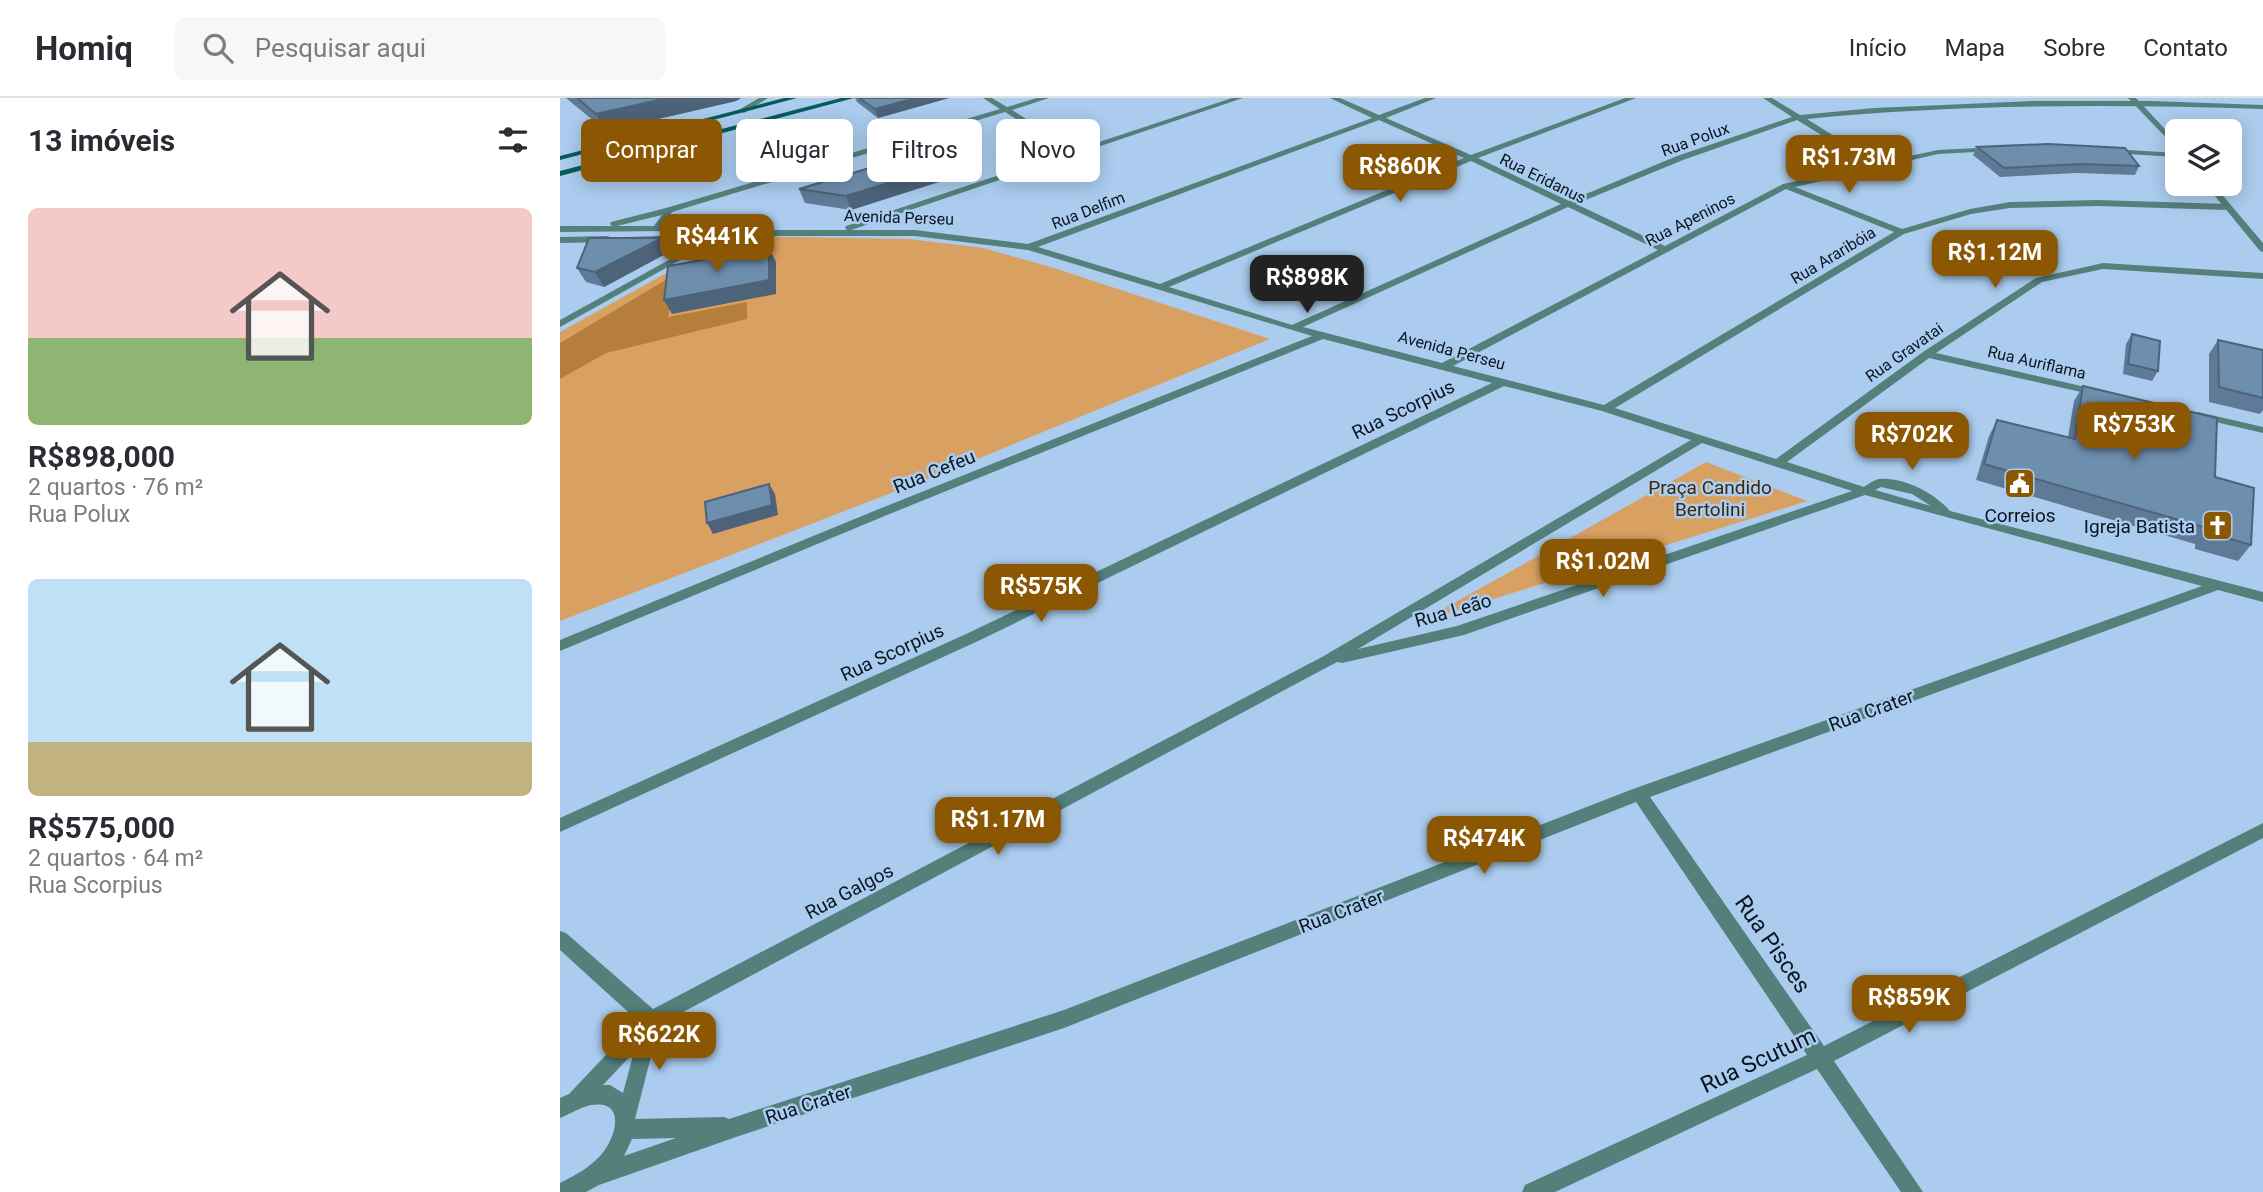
<!DOCTYPE html>
<html lang="pt">
<head>
<meta charset="utf-8">
<style>
	body { margin:0; font-family:Roboto,sans-serif; background:#f7f7f7; color:#2b2b33; height:100vh; display:flex; flex-direction:column; font-size:26px; white-space:nowrap }
	* { box-sizing:border-box; margin:0 }
	p { font-size:23px; color:#7c7c81 }
	.icon { flex:none; width:38px; height:38px; fill:none; stroke:currentColor; stroke-width:2; stroke-linecap:round; stroke-linejoin:round }
	.map { position:relative; flex:1; overflow:hidden }
	.details { display:flex; flex-direction:column; background:#fff; width:560px }
	.details>* { flex:none }
	.banner { position:absolute; left:21px; top:21px; width:665px; height:63px; display:flex; gap:14px }
	.buttons { position:absolute; left:1605px; top:21px; display:grid; gap:14px }
	.buttons a { display:grid; place-items:center; width:77px; height:77px; border-radius:10px; background:#fff; box-shadow:0 4px 18px #0003; font-size:35px }
	.price { position:absolute; translate:-50% -60px; padding:0 16px; border-radius:14px; background:#8b5703; color:#fff; font-size:23px; line-height:46px; filter:drop-shadow(0 2px 4px #0008) }
	.price::after { content:''; position:absolute; left:50%; top:42px; width:21px; height:16px; margin-left:-10px; background:inherit; clip-path:polygon(0 0,100% 0,50% 100%) }
	.price.active { background:#222; color:#fff }
	ul { padding:0; list-style:none }
	li { display:grid; align-content:center; gap:14px; height:371px; padding:0 28px }
	li span { display:grid; place-items:center; height:217px; border-radius:10px; color:#555 }
	li>.icon { margin-inline-start:auto }
	span .icon { width:126px; height:126px; fill:#fffc; stroke-width:1 }
	li b { font-size:30px }
	h2 { display:flex; justify-content:space-between; align-items:center; height:84px; padding:0 28px; font-size:30px }
	.pill { padding:0 24px; border-radius:10px; background:#fff; box-shadow:0 4px 18px #0003; font-size:24px; line-height:63px }
	.pill.active { background:#8b5703; color:#fff }
	header { display:flex; align-items:center; gap:42px; box-sizing:border-box; height:98px; padding:0 35px; background:#fff; border-bottom:2px solid #e1e1e2 }
	header strong { font-size:33px }
	nav { display:flex; gap:38px; margin-inline-start:auto; font-size:24px }
	.search { width:490px; height:63px; background:#f7f7f7; display:flex; align-items:center; gap:18px; box-sizing:border-box; padding:0 24px; border-radius:10px; color:#7c7c81; font-size:26px }
	main { display:flex; flex:1; min-height:0 }
	.map>svg:first-child { display:block }
	.green { fill:#d8a161 }
	.forest { fill:#b57f3b }
	.lines { fill:none; stroke-linecap:round; stroke-linejoin:round }
	.minor { fill:#54807c; fill-rule:evenodd }
	.tertiary { fill:#54807c; fill-rule:evenodd }
	.secondary { fill:#055d59; fill-rule:evenodd }
	.wall { fill:#5f7a96 }
	.shaded-wall { fill:#4d637a }
	.building { fill:#6e8eae; stroke:#4d637a; stroke-width:2 }
	.labels { text-anchor:middle; stroke-width:5; stroke-linejoin:round; paint-order:stroke }
	.far-street-label { font-size:16px; fill:#0a1622; stroke:#abccee }
	.street-label { font-size:19px; fill:#0a1622; stroke:#abccee }
	.park-label { font-size:19px; fill:#3e2709; stroke:#abccee }
	.poi-label { font-size:19px; fill:#0a1622; stroke:#abccee }
	.near-street-label { font-size:23px; fill:#0a1622; stroke:#abccee }
</style>
</head>
<body>
<header>
<strong>Homiq</strong>
<div class="search"><svg class="icon" aria-label="search" viewBox="0 0 24 24"><circle cx="10" cy="10" r="6"/><path d="M15 15l6 6"/></svg>Pesquisar aqui</div>
<nav><a>Início</a><a>Mapa</a><a>Sobre</a><a>Contato</a></nav>
</header>
<main>
<section class="details">
<h2>13 imóveis<svg class="icon" aria-label="filters" viewBox="0 0 24 24"><path d="M4 7h16M4 17h16"/><circle cx="9" cy="7" r="2"/><circle cx="15" cy="17" r="2"/></svg></h2>
<ul>
<li><span style="background:linear-gradient(#f6c9c9 60%,#8fb573 0)"><svg class="icon" aria-label="home" viewBox="0 0 24 24"><path d="M3 11l9-7 9 7M6 9v11h12V9"/></svg></span><div><b>R$898,000</b><p>2 quartos · 76 m²</p><p>Rua Polux</p></div></li>
<li><span style="background:linear-gradient(#bfe0f5 75%,#c2b280 0)"><svg class="icon" aria-label="home" viewBox="0 0 24 24"><path d="M3 11l9-7 9 7M6 9v11h12V9"/></svg></span><div><b>R$575,000</b><p>2 quartos · 64 m²</p><p>Rua Scorpius</p></div></li>
</ul>
</section>
<div class="map">
<svg width="1703" height="1094" viewBox="0 0 1703 1094">
	<rect width="100%" height="100%" fill="#abccee"/>
	<g class="green">
		<polygon points="173,138 349,141 423,150 494,170 710,241 388,373 0,523 0,234"/>
		<polygon points="1146,364 1247,403 860,524"/>
	</g>
	<polygon class="forest" points="208,142 195,157 115,180 108,219 187,204 187,221 46,255 0,281 0,245 171,143"/>
	<g class="lines">
		<g class="minor">
			<polygon points="199,0 208,0 184,15 177,13"/>
			<path d="M423,0H432L447,9L477,0H489L452,12L515,52L672,0H683L291,132H355L468,146L812,20L770,0H780L819,17L865,0H876L826,20L911,57L1065,0H1076L918,60L1009,103L1117,58L1232,19L1203,0H1212L1240,17L1314,10L1473,3H1592L1703,7V11C1551,6 1399,6 1247,21L1317,65L1378,52L1437,49V53H1434L1378,56L1235,89L1342,131L1410,111L1450,104L1538,102L1668,106L1672,109L1668,112L1538,108L1450,110L1411,116L1344,136L1055,310L1216,361L1363,254L1476,180L1543,165L1703,175V181L1543,171L1482,184L1376,255L1543,293V297L1539,298L1369,260L1227,364L1304,389C1308,386 1314,382 1319,381C1344,379 1374,395 1390,413L1703,494V504L1658,492L1090,699L1264,948L1703,725V740L1274,963L1363,1094H1341L1257,971L995,1094H962L965,1087L1247,957L1076,704L504,930L176,1039L39,1087L26,1094H0V1085C16,1077 29,1070 41,1057C56,1040 67,1001 31,1007C21,1009 10,1016 0,1020V1000L9,996L78,923L0,852V833L6,835L93,911L762,559L1131,342L1042,313L944,288L416,544L0,734V720L406,536L932,285L763,241L327,417L0,553V542L319,411L752,238L468,152L355,138H175L158,141L0,229V222L145,142L71,144L68,143V139L157,136L175,132H287L285,130L286,128L508,54L445,14L112,114L103,128L107,129V133L0,134V128H52L50,126L51,124L106,110L440,11ZM819,22L904,60L600,186L478,149ZM1237,22L1310,67L1223,86L1105,148L1016,106L1123,62ZM911,63L1001,106L732,227L609,189ZM1226,91L1334,134L1044,307L893,268ZM1008,109L1098,152L882,265L743,229ZM102,117L94,128H56H57ZM1142,345L1292,393L897,528L798,551ZM1321,389L1352,396L1371,408L1315,392ZM1305,397L1642,488L1073,691L504,912L169,1021L164,1019L75,1021L99,927L777,564L782,565L904,537ZM74,954L63,995L50,987H43ZM116,1040L64,1058L72,1041Z"/>
			<polygon points="1552,51 1617,55 1617,59 1549,55 1548,53"/>
			<polygon points="0,139 48,138 53,141 48,144 0,145"/>
			<polygon points="1638,314 1703,329 1703,335 1634,319 1632,317"/>
		</g>
		<g class="tertiary">
			<polygon points="1568,0 1576,0 1617,44 1617,51"/>
			<polygon points="1645,86 1653,86 1703,145 1703,154 1700,153"/>
		</g>
		<g class="secondary">
			<polygon points="224,0 237,0 0,62 0,58"/>
			<polygon points="281,0 294,0 0,78 0,73"/>
		</g>
	</g>
	<g class="wall">
		<polygon points="6,0 181,0 176,3 46,33"/>
		<polygon points="295,0 389,0 318,20 297,4"/>
		<polygon points="1417,49 1579,68 1575,77 1517,75 1440,79 1413,57"/>
		<polygon points="407,75 291,112 245,105 239,91"/>
		<polygon points="109,154 44,189 26,184 17,170"/>
		<polygon points="1572,236 1598,273 1592,283 1563,276 1566,246"/>
		<polygon points="1658,242 1703,252 1703,312 1700,316 1649,304 1649,256"/>
		<polygon points="1523,288 1655,379 1691,447 1678,463 1635,451 1635,446 1416,382 1429,338 1437,322 1508,339 1514,303"/>
	</g>
	<g class="shaded-wall">
		<polygon points="107,0 181,0 176,3 46,33 36,16"/>
		<polygon points="356,0 389,0 318,20 315,11"/>
		<polygon points="403,62 407,75 291,112 286,98"/>
		<polygon points="102,140 109,154 44,189 35,174"/>
		<polygon points="209,150 216,164 216,196 112,216 104,202"/>
		<polygon points="209,386 215,396 218,417 153,436 147,425"/>
	</g>
	<g class="building">
		<polygon points="17,0 107,0 36,16"/>
		<polygon points="299,0 356,0 315,11"/>
		<polygon points="1488,46 1565,50 1579,68 1521,66 1444,70 1417,49"/>
		<polygon points="383,48 403,62 286,98 239,91"/>
		<polygon points="29,140 102,140 35,174 17,170"/>
		<polygon points="209,150 209,182 104,202 108,168"/>
		<polygon points="1572,236 1600,243 1598,273 1568,266"/>
		<polygon points="1658,242 1703,252 1703,300 1659,289"/>
		<polygon points="1523,288 1657,320 1655,379 1694,390 1691,447 1647,434 1647,430 1424,366 1437,322 1515,341"/>
		<polygon points="209,386 212,407 147,425 145,404"/>
	</g>
	<defs>
		<symbol id="civic-square" viewBox="-11 -11 22 22"><rect x="-9" y="-9" width="18" height="18" rx="4" fill="#8b5703" stroke="#abccee"/><path d="M-.6-6.5H3V-4.5H.6V-3L4-1V1h2V6H-6V1h2V-1L-.6-3ZM-1.2 2.5V6h2.4V2.5Z" fill="#fff"/></symbol>
		<symbol id="church-square" viewBox="-11 -11 22 22"><rect x="-9" y="-9" width="18" height="18" rx="4" fill="#8b5703" stroke="#abccee"/><path d="M-1.2-6h2.4v3.5h3.3v2.4h-3.3V6h-2.4V-.1h-3.3v-2.4h3.3Z" fill="#fff"/></symbol>
	</defs>
	<g fill-rule="evenodd">
		<use href="#civic-square" x="1442" y="368" width="35" height="35"/>
		<use href="#church-square" x="1640" y="410" width="35" height="35"/>
	</g>
	<g class="labels">
		<g class="far-street-label">
			<text transform="translate(1135 41) rotate(-20)" y="6">Rua Polux</text>
			<text transform="translate(983 80) rotate(26)" y="6">Rua Eridanus</text>
			<text transform="translate(528 112) rotate(-21)" y="6">Rua Delfim</text>
			<text transform="translate(339 119) rotate(2)" y="6">Avenida Perseu</text>
			<text transform="translate(1130 121) rotate(-27)" y="6">Rua Apeninos</text>
			<text transform="translate(1273 157) rotate(-31)" y="6">Rua Araribóia</text>
			<text transform="translate(892 252) rotate(15)" y="6">Avenida Perseu</text>
			<text transform="translate(1344 254) rotate(-35)" y="6">Rua Gravatai</text>
			<text transform="translate(1477 264) rotate(13)" y="6">Rua Auriflama</text>
		</g>
		<g class="street-label">
			<text transform="translate(843 311) rotate(-26)" y="7">Rua Scorpius</text>
			<text transform="translate(374 373) rotate(-22)" y="7">Rua Cefeu</text>
			<text transform="translate(893 512) rotate(-16)" y="7">Rua Leão</text>
			<text transform="translate(332 554) rotate(-25)" y="7">Rua Scorpius</text>
			<text transform="translate(1311 612) rotate(-20)" y="7">Rua Crater</text>
			<text transform="translate(289 793) rotate(-28)" y="7">Rua Galgos</text>
			<text transform="translate(781 813) rotate(-21)" y="7">Rua Crater</text>
			<text transform="translate(248 1006) rotate(-18)" y="7">Rua Crater</text>
		</g>
		<g class="park-label">
			<text x="1150" y="396">Praça Candido<tspan x="1150" dy="22">Bertolini</tspan></text>
		</g>
		<g class="poi-label">
			<text x="1460" y="424">Correios</text>
			<text x="1635" y="435" text-anchor="end">Igreja Batista</text>
		</g>
		<g class="near-street-label">
			<text transform="translate(1213 846) rotate(55)" y="8">Rua Pisces</text>
			<text transform="translate(1198 962) rotate(-25)" y="8">Rua Scutum</text>
		</g>
	</g>
</svg>
<div class="buttons">
<a><svg class="icon" aria-label="layers" viewBox="0 0 24 24"><path d="M12 4l9 5-9 5-9-5zM3 14l9 5 9-5"/></svg></a>
</div>
<b class="price" style="left:1289px;top:97px">R$1.73M</b>
<b class="price" style="left:840px;top:106px">R$860K</b>
<b class="price" style="left:157px;top:176px">R$441K</b>
<b class="price" style="left:1435px;top:192px">R$1.12M</b>
<b class="price active" style="left:747px;top:217px">R$898K</b>
<b class="price" style="left:1574px;top:364px">R$753K</b>
<b class="price" style="left:1352px;top:374px">R$702K</b>
<b class="price" style="left:1043px;top:501px">R$1.02M</b>
<b class="price" style="left:481px;top:526px">R$575K</b>
<b class="price" style="left:438px;top:759px">R$1.17M</b>
<b class="price" style="left:924px;top:778px">R$474K</b>
<b class="price" style="left:1349px;top:937px">R$859K</b>
<b class="price" style="left:99px;top:974px">R$622K</b>
<div class="banner">
<a class="pill active">Comprar</a>
<a class="pill">Alugar</a>
<a class="pill">Filtros</a>
<a class="pill">Novo</a>
</div>
</div>
</main>
</body>
</html>
